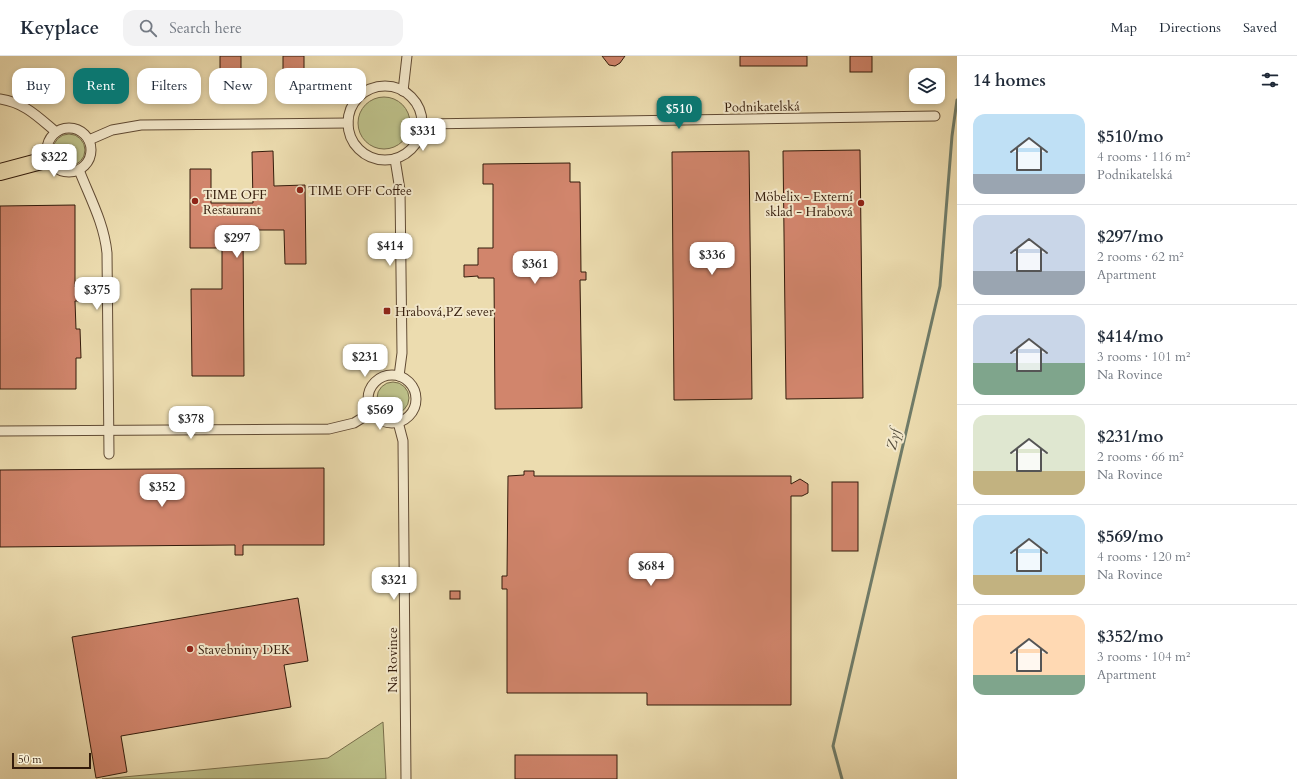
<!DOCTYPE html>
<html lang="en">
<head>
<meta charset="utf-8">
<style>
	body { margin:0; font-family:Cardo,serif; background:#f2f2f3; color:#1f2937; height:100vh; display:flex; flex-direction:column; font-size:15px; white-space:nowrap }
	* { box-sizing:border-box; margin:0 }
	p { font-size:13px; color:#747a83 }
	.icon { flex:none; width:22px; height:22px; fill:none; stroke:currentColor; stroke-width:2; stroke-linecap:round; stroke-linejoin:round }
	.map { position:relative; flex:1; overflow:hidden }
	.panel { display:flex; flex-direction:column; background:#fff; width:340px }
	.panel>* { flex:none }
	.hud { position:absolute; left:12px; top:12px; width:380px; height:36px; display:flex; gap:8px }
	.fabs { position:absolute; left:909px; top:12px; display:grid; gap:8px }
	.fabs a { display:grid; place-items:center; width:36px; height:36px; border-radius:8px; background:#fff; box-shadow:0 2px 6px #0003; font-size:20px }
	.scale { position:absolute; left:12px; bottom:10px; width:79px; box-sizing:border-box; padding-left:4px; border:2px solid #331b0b; border-top:0; font-size:11px; line-height:14px; white-space:nowrap; color:#331b0b; -webkit-text-stroke:3px #f3e8cb; paint-order:stroke }
	.price { position:absolute; translate:-50% -34px; padding:0 9px; border-radius:8px; background:#fff; color:#222; font-size:13px; line-height:26px; filter:drop-shadow(0 1px 2px #0008) }
	.price::after { content:''; position:absolute; left:50%; top:24px; width:12px; height:9px; margin-left:-6px; background:inherit; clip-path:polygon(0 0,100% 0,50% 100%) }
	.price.current { background:#0f766e; color:#fff }
	ul { padding:0; list-style:none }
	li { display:flex; align-items:center; gap:12px; height:100px; padding:0 16px }
	li+li { border-top:1px solid #e0e1e3 }
	li span { display:grid; place-items:center; flex:none; width:112px; height:80px; border-radius:12px; color:#555 }
	li>.icon { margin-inline-start:auto }
	span .icon { width:48px; height:48px; fill:#fffc; stroke-width:1 }
	li b { font-size:17px }
	h2 { display:flex; justify-content:space-between; align-items:center; height:48px; padding:0 16px; font-size:17px }
	.tag { padding:0 14px; border-radius:12px; background:#fff; box-shadow:0 2px 6px #0003; font-size:14px; line-height:36px }
	.tag.current { background:#0f766e; color:#fff }
	header { display:flex; align-items:center; gap:24px; box-sizing:border-box; height:56px; padding:0 20px; background:#fff; border-bottom:1px solid #e0e1e3 }
	header strong { font-size:19px }
	nav { display:flex; gap:22px; margin-inline-start:auto; font-size:14px }
	.search { width:280px; height:36px; background:#f2f2f3; display:flex; align-items:center; gap:10px; box-sizing:border-box; padding:0 14px; border-radius:12px; color:#747a83; font-size:15px }
	main { display:flex; flex:1; min-height:0 }
	.map>svg:first-child { display:block }
	.green { fill:#bcbf88; stroke:#786d4a }
	.lines { fill:none; stroke-linecap:round; stroke-linejoin:round }
	.stream { stroke:#707c69; stroke-width:3 }
	.building { fill:#d1856c; stroke:#331b0b }
	.street-casing { stroke:#614b34; stroke-width:11 }
	.highway-casing { stroke:#331b0b; stroke-width:18 }
	.street { stroke:#f3e8cb; stroke-width:9 }
	.highway { stroke:#ecdcaf; stroke-width:16 }
	.poi-dot { fill:#8f2418; stroke:#f3e8cb; stroke-width:1.5 }
	.labels { text-anchor:middle; stroke-width:4; stroke-linejoin:round; paint-order:stroke }
	.street-label { font-size:13px; fill:#331b0b; stroke:#f3e8cb }
	.poi-label { font-size:13px; fill:#331b0b; stroke:#f3e8cb; text-anchor:start }
	.water-label { font-size:14px; font-style:italic; fill:#524b3a; stroke:#f3e8cb }
</style>
</head>
<body>
<header>
<strong>Keyplace</strong>
<div class="search"><svg class="icon" aria-label="search" viewBox="0 0 24 24"><circle cx="10" cy="10" r="6"/><path d="M15 15l6 6"/></svg>Search here</div>
<nav><a>Map</a><a>Directions</a><a>Saved</a></nav>
</header>
<main>
<div class="map">
<svg width="957" height="723" viewBox="0 0 957 723">
	<rect width="100%" height="100%" fill="#ecdcaf"/>
	<filter id="stains"><feTurbulence type="fractalNoise" baseFrequency=".005" numOctaves="4"/><feColorMatrix values="0 0 0 0 .2 0 0 0 0 .09 0 0 0 0 .02 0 0 0 .5 -.17"/></filter>
	<radialGradient id="worn" r=".72"><stop offset=".6" stop-color="#630" stop-opacity="0"/><stop offset="1" stop-color="#630" stop-opacity=".3"/></radialGradient>
	<g class="green">
		<circle cx="384" cy="67" r="26"/>
		<circle cx="69" cy="94" r="16"/>
		<circle cx="393" cy="342" r="16"/>
		<polygon points="383,666 386,723 102,723 328,702"/>
	</g>
	<g class="lines">
		<polyline class="stream" points="842,723 833,690 940,230 952,80 957,44"/>
	</g>
	<g class="building">
		<rect x="220" y="0" width="21" height="41"/>
		<rect x="283" y="0" width="21" height="23"/>
		<polygon points="602,0 625,0 620,7 615,10 609,9"/>
		<rect x="740" y="0" width="67" height="10"/>
		<rect x="850" y="0" width="22" height="16"/>
		<polygon points="860,94 863,342 786,343 783,95"/>
		<polygon points="273,95 274,130 305,129 306,208 285,208 284,174 243,174 244,320 192,320 191,233 222,233 222,192 190,192 190,113 211,113 211,147 253,147 252,96"/>
		<polygon points="749,95 752,343 674,344 672,96"/>
		<polygon points="570,107 570,126 580,126 581,216 586,216 586,224 580,224 582,352 495,353 494,222 478,222 478,220 464,221 464,209 478,209 478,192 493,192 493,128 483,128 483,108"/>
		<polygon points="75,149 75,231 88,231 89,245 75,245 76,273 80,273 81,302 76,302 76,333 0,333 0,150"/>
		<polygon points="324,412 324,489 243,489 243,499 235,499 235,489 0,491 0,414"/>
		<polygon points="524,415 534,415 534,420 791,420 791,428 800,423 808,428 808,437 802,440 791,440 791,649 647,649 647,637 507,637 507,533 502,533 502,520 507,520 508,420 524,419"/>
		<rect x="832" y="426" width="26" height="69"/>
		<rect x="450" y="535" width="10" height="8"/>
		<polygon points="298,542 308,605 284,609 291,651 121,680 127,716 96,722 72,581"/>
		<rect x="515" y="699" width="102" height="24"/>
	</g>
	<g class="lines">
		<defs>
			<g id="street">
				<circle cx="385" cy="67" r="37"/>
				<polyline points="403,35 407,0"/>
				<path d="M0,43C25,47 37,60 56,76"/>
				<polyline points="422,68 935,60"/>
				<circle cx="69" cy="94" r="22"/>
				<polyline points="89,84 112,74 141,69 348,67"/>
				<polyline points="395,103 400,134 402,297 399,320"/>
				<path d="M79,114C90,142 104,167 107,197L109,398"/>
				<circle cx="392" cy="343" r="24"/>
				<polyline points="398,366 403,385 406,723"/>
				<polyline points="0,375 329,373 354,367 372,356"/>
			</g>
			<polyline id="highway" points="0,116 49,103"/>
		</defs>
		<use href="#street" class="street-casing"/>
		<use href="#highway" class="highway-casing"/>
		<use href="#street" class="street"/>
		<use href="#highway" class="highway"/>
	</g>
	<g class="poi-dot">
		<circle cx="300" cy="134" r="4"/>
		<circle cx="195" cy="145" r="4"/>
		<circle cx="861" cy="147" r="4"/>
		<rect x="383" y="251" width="8" height="8" rx="2"/>
		<circle cx="190" cy="593" r="4"/>
	</g>
	<g class="labels">
		<g class="street-label">
			<text transform="translate(762 50) rotate(-1)" y="5">Podnikatelská</text>
			<text transform="translate(392 604) rotate(-90)" y="5">Na Rovince</text>
		</g>
		<g class="poi-label">
			<text x="308" y="139">TIME OFF Coffee</text>
			<text x="203" y="143">TIME OFF<tspan x="203" dy="15">Restaurant</tspan></text>
			<text x="853" y="145" text-anchor="end">Möbelix - Externí<tspan x="853" dy="15">sklad - Hrabová</tspan></text>
			<text x="395" y="260">Hrabová,PZ sever</text>
			<text x="198" y="598">Stavebniny DEK</text>
		</g>
		<g class="water-label">
			<text transform="translate(893 383) rotate(-77)" y="5">Zyf</text>
		</g>
	</g>
	<rect width="100%" height="100%" filter="url(#stains)"/>
	<rect width="100%" height="100%" fill="url(#worn)"/>
</svg>
<div class="fabs">
<a><svg class="icon" aria-label="layers" viewBox="0 0 24 24"><path d="M12 4l9 5-9 5-9-5zM3 14l9 5 9-5"/></svg></a>
</div>
<div class="scale">50 m</div>
<b class="price current" style="left:679px;top:74px">$510</b>
<b class="price" style="left:423px;top:96px">$331</b>
<b class="price" style="left:54px;top:122px">$322</b>
<b class="price" style="left:237px;top:203px">$297</b>
<b class="price" style="left:390px;top:211px">$414</b>
<b class="price" style="left:712px;top:220px">$336</b>
<b class="price" style="left:535px;top:229px">$361</b>
<b class="price" style="left:97px;top:255px">$375</b>
<b class="price" style="left:365px;top:322px">$231</b>
<b class="price" style="left:380px;top:375px">$569</b>
<b class="price" style="left:191px;top:384px">$378</b>
<b class="price" style="left:162px;top:452px">$352</b>
<b class="price" style="left:651px;top:531px">$684</b>
<b class="price" style="left:394px;top:545px">$321</b>
<div class="hud">
<a class="tag">Buy</a>
<a class="tag current">Rent</a>
<a class="tag">Filters</a>
<a class="tag">New</a>
<a class="tag">Apartment</a>
</div>
</div>
<section class="panel">
<h2>14 homes<svg class="icon" aria-label="filters" viewBox="0 0 24 24"><path d="M4 7h16M4 17h16"/><circle cx="9" cy="7" r="2"/><circle cx="15" cy="17" r="2"/></svg></h2>
<ul>
<li><span style="background:linear-gradient(#bfe0f5 75%,#9aa5b1 0)"><svg class="icon" aria-label="home" viewBox="0 0 24 24"><path d="M3 11l9-7 9 7M6 9v11h12V9"/></svg></span><div><b>$510/mo</b><p>4 rooms · 116 m²</p><p>Podnikatelská</p></div></li>
<li><span style="background:linear-gradient(#c9d6e8 70%,#9aa5b1 0)"><svg class="icon" aria-label="home" viewBox="0 0 24 24"><path d="M3 11l9-7 9 7M6 9v11h12V9"/></svg></span><div><b>$297/mo</b><p>2 rooms · 62 m²</p><p>Apartment</p></div></li>
<li><span style="background:linear-gradient(#c9d6e8 60%,#7fa58c 0)"><svg class="icon" aria-label="home" viewBox="0 0 24 24"><path d="M3 11l9-7 9 7M6 9v11h12V9"/></svg></span><div><b>$414/mo</b><p>3 rooms · 101 m²</p><p>Na Rovince</p></div></li>
<li><span style="background:linear-gradient(#dfe7d0 70%,#c2b280 0)"><svg class="icon" aria-label="home" viewBox="0 0 24 24"><path d="M3 11l9-7 9 7M6 9v11h12V9"/></svg></span><div><b>$231/mo</b><p>2 rooms · 66 m²</p><p>Na Rovince</p></div></li>
<li><span style="background:linear-gradient(#bfe0f5 75%,#c2b280 0)"><svg class="icon" aria-label="home" viewBox="0 0 24 24"><path d="M3 11l9-7 9 7M6 9v11h12V9"/></svg></span><div><b>$569/mo</b><p>4 rooms · 120 m²</p><p>Na Rovince</p></div></li>
<li><span style="background:linear-gradient(#ffd9b3 75%,#7fa58c 0)"><svg class="icon" aria-label="home" viewBox="0 0 24 24"><path d="M3 11l9-7 9 7M6 9v11h12V9"/></svg></span><div><b>$352/mo</b><p>3 rooms · 104 m²</p><p>Apartment</p></div></li>
</ul>
</section>
</main>
</body>
</html>
